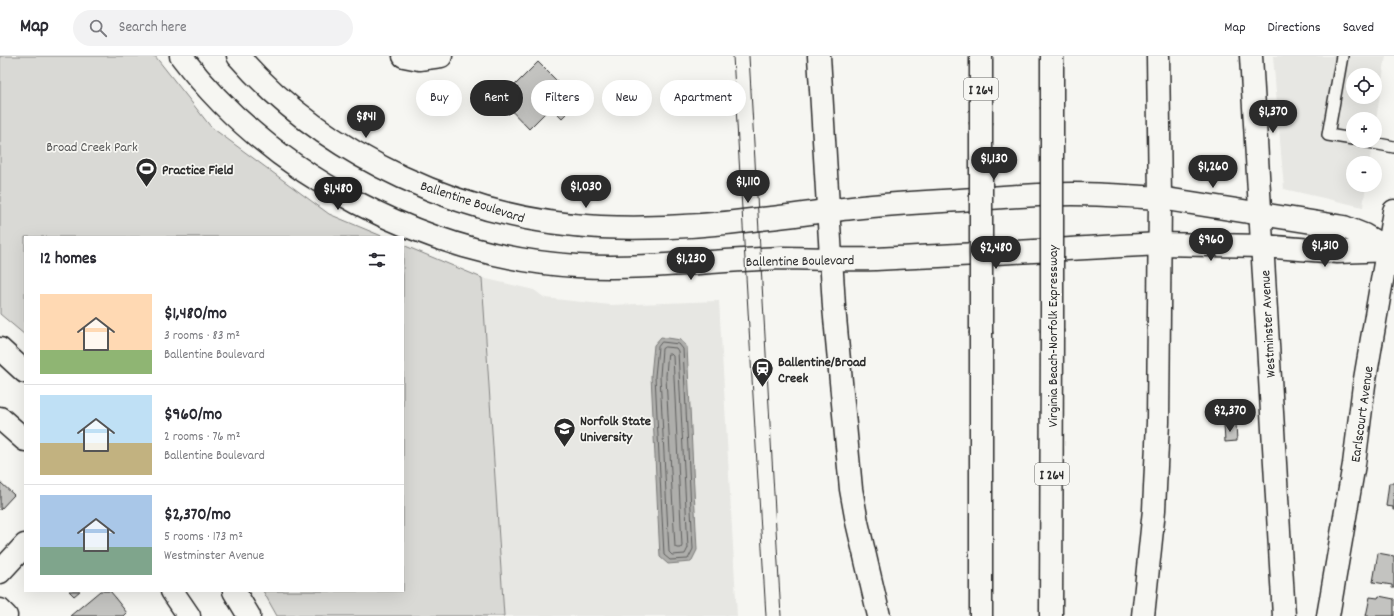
<!DOCTYPE html>
<html lang="en">
<head>
<meta charset="utf-8">
<style>
	body { margin:0; font-family:Dekko,sans-serif; background:#f2f2f3; color:#2b2b33; height:100vh; display:flex; flex-direction:column; font-size:15px; white-space:nowrap }
	* { box-sizing:border-box; margin:0 }
	p { font-size:13px; color:#7c7c81 }
	.icon { flex:none; width:22px; height:22px; fill:none; stroke:currentColor; stroke-width:2; stroke-linecap:round; stroke-linejoin:round }
	.map { position:relative; flex:1; overflow:hidden }
	.panel { position:absolute; left:24px; top:180px; width:380px; height:356px; display:flex; flex-direction:column; background:#fff; border-radius:0px; box-shadow:0 4px 16px #0002 }
	.panel>* { flex:none }
	.banner { position:absolute; left:416px; top:24px; width:380px; height:36px; display:flex; gap:8px }
	.tools { position:absolute; left:1346px; top:12px; display:grid; gap:8px }
	.tools a { display:grid; place-items:center; width:36px; height:36px; border-radius:50%; background:#fff; box-shadow:0 4px 16px #0002; font-size:20px }
	.price { position:absolute; translate:-50% -34px; padding:0 9px; border-radius:14px; background:#2b2b2b; color:#fff; font-size:13px; line-height:26px; filter:drop-shadow(0 1px 2px #0008) }
	.price::after { content:''; position:absolute; left:50%; top:24px; width:12px; height:9px; margin-left:-6px; background:inherit; clip-path:polygon(0 0,100% 0,50% 100%) }
	.price.selected { background:#222; color:#fff }
	ul { padding:0; list-style:none }
	li { display:flex; align-items:center; gap:12px; height:100px; padding:0 16px }
	li+li { border-top:1px solid #e1e1e2 }
	li span { display:grid; place-items:center; flex:none; width:112px; height:80px; border-radius:0px; color:#555 }
	li>.icon { margin-inline-start:auto }
	span .icon { width:48px; height:48px; fill:#fffc; stroke-width:1 }
	li b { font-size:17px }
	h2 { display:flex; justify-content:space-between; align-items:center; height:48px; padding:0 16px; font-size:17px }
	.tag { padding:0 14px; border-radius:18px; background:#fff; box-shadow:0 4px 16px #0002; font-size:14px; line-height:36px }
	.tag.selected { background:#2b2b2b; color:#fff }
	header { display:flex; align-items:center; gap:24px; box-sizing:border-box; height:56px; padding:0 20px; background:#fff; border-bottom:1px solid #e1e1e2 }
	header strong { font-size:19px }
	nav { display:flex; gap:22px; margin-inline-start:auto; font-size:14px }
	.search { width:280px; height:36px; background:#f2f2f3; display:flex; align-items:center; gap:10px; box-sizing:border-box; padding:0 14px; border-radius:22px; color:#7c7c81; font-size:15px }
	.map>svg:first-child { display:block }
	.built { fill:#e7e7e3; fill-rule:evenodd }
	.green { fill:#d9d9d5; stroke:#828280 }
	.water { fill:#aeaeab; stroke:#7a7a78 }
	.lines { fill:none; stroke-linecap:round; stroke-linejoin:round }
	.shore { stroke:#5f5f5e; stroke-width:1 }
	.building { fill:#c3c3c0; stroke:#2b2b2b }
	.service-casing { stroke:#2b2b2b; stroke-width:14 }
	.minor-casing { stroke:#2b2b2b; stroke-width:25 }
	.tertiary-casing { stroke:#2b2b2b; stroke-width:25 }
	.secondary-casing { stroke:#2b2b2b; stroke-width:25 }
	.motorway-casing { stroke:#2b2b2b; stroke-width:25 }
	.service { stroke:#f6f6f2; stroke-width:11 }
	.minor { stroke:#f6f6f2; stroke-width:22 }
	.tertiary { stroke:#f6f6f2; stroke-width:22 }
	.secondary { stroke:#f6f6f2; stroke-width:22 }
	.motorway { stroke:#f6f6f2; stroke-width:22 }
	.tram { stroke:#2b2b2b; stroke-width:1 }
	.motorway-bridge-casing { stroke:#2b2b2b; stroke-width:25; stroke-linecap:butt }
	.motorway-bridge { stroke:#f6f6f2; stroke-width:22 }
	.labels { text-anchor:middle; stroke-width:3.5; stroke-linejoin:round; paint-order:stroke }
	.shield { fill:#f6f6f2; stroke:#686867; stroke-width:1 }
	.shield-label { font-size:13px; font-weight:bold; fill:#2b2b2b }
	.park-label { font-size:14px; fill:#565656; stroke:#f6f6f2 }
	.poi-label { font-size:14px; font-weight:bold; fill:#2b2b2b; stroke:#f6f6f2; text-anchor:start }
	.street-label { font-size:14px; fill:#2b2b2b; stroke:#f6f6f2 }
</style>
</head>
<body>
<header>
<strong>Map</strong>
<div class="search"><svg class="icon" aria-label="search" viewBox="0 0 24 24"><circle cx="10" cy="10" r="6"/><path d="M15 15l6 6"/></svg>Search here</div>
<nav><a>Map</a><a>Directions</a><a>Saved</a></nav>
</header>
<div class="map">
<svg width="1394" height="560" viewBox="0 0 1394 560">
	<rect width="100%" height="100%" fill="#f6f6f2"/>
	<filter id="ink" filterUnits="userSpaceOnUse"><feTurbulence type="fractalNoise" baseFrequency=".025" numOctaves="2"/><feDisplacementMap in="SourceGraphic" scale="8" xChannelSelector="R" yChannelSelector="G"/><feConvolveMatrix kernelMatrix="1 2 1 2 8 2 1 2 1" color-interpolation-filters="sRGB"/></filter>
	<g filter="url(#ink)">
		<g class="built">
			<path d="M1273,0H1386L1375,70V63H1353V85H1373L1369,107H1353V129H1366L1363,151L1284,133ZM1353,19H1375V41H1353Z"/>
			<polygon points="482,222 534,234 545,242 610,249 719,245 737,560 280,560 403,535"/>
		</g>
		<g class="green">
			<polygon points="0,0 155,0 211,71 329,158 384,181 25,181 25,279 0,258"/>
			<polygon points="403,189 482,222 504,560 277,560 263,535 403,535"/>
		</g>
		<polygon class="water" points="661,281 681,284 687,291 697,494 691,506 668,508 660,501 651,320 654,289"/>
		<g class="lines">
			<g class="shore">
				<polygon points="662,286 679,288 683,293 693,493 688,503 670,504 664,499 655,320 658,291"/>
				<polygon points="665,291 676,292 678,295 688,492 685,498 672,499 669,496 660,320 662,293"/>
				<polygon points="668,298 671,298 673,300 682,490 681,492 677,492 675,491 666,321"/>
			</g>
		</g>
		<g class="building">
			<polygon points="538,6 578,46 562,62 551,51 529,73 505,48 520,34 515,29"/>
			<polygon points="1236,368 1237,385 1225,386 1224,369"/>
			<polygon points="0,426 14,439 0,454"/>
			<polygon points="1389,427 1394,427 1394,454 1393,454 1393,451 1386,450"/>
			<polygon points="1378,497 1394,500 1394,532 1392,532 1392,529 1373,526"/>
			<polygon points="69,535 80,535 74,540"/>
			<polygon points="100,535 110,535 116,542 115,542 127,557 124,560 70,560"/>
			<polygon points="1379,540 1394,543 1394,560 1366,560 1370,541 1378,542"/>
		</g>
		<g class="lines">
			<defs>
				<g id="service">
					<polyline points="1342,0 1328,79 1353,83"/>
					<polyline points="1363,85 1394,91"/>
				</g>
				<g id="minor">
					<polyline points="404,0 419,3 441,0"/>
					<polyline points="1251,0 1284,560"/>
					<polyline points="0,293 25,316"/>
					<polyline points="0,362 25,384"/>
					<polyline points="0,516 25,489"/>
					<polyline points="172,535 189,560"/>
					<polyline points="234,535 249,560"/>
					<polyline points="0,554 6,560"/>
					<polyline points="1328,560 1354,408 1364,329 1394,155"/>
				</g>
				<g id="tertiary">
					<polyline points="1160,142 1344,171 1364,179 1388,193"/>
					<polyline points="1159,188 1263,190 1337,196 1391,194"/>
				</g>
				<g id="secondary">
					<path d="M181,0C272,120 427,201 577,210C646,214 714,204 782,202C813,202 845,204 876,203C971,199 1065,193 1159,188"/>
					<path d="M238,0C326,101 467,165 600,171C652,173 708,170 760,163C791,160 822,155 852,152C888,148 924,146 960,144C997,142 1034,138 1072,138C1101,138 1130,140 1160,142"/>
				</g>
				<g id="motorway">
					<polyline points="819,0 834,251 851,433 857,466 879,560"/>
					<polyline points="981,0 981,66"/>
					<polyline points="1052,51 1052,0"/>
					<polyline points="981,278 981,560"/>
					<polyline points="1051,560 1052,276"/>
					<polyline points="1143,560 1154,454 1158,366 1160,142 1158,0"/>
				</g>
			</defs>
			<use href="#service" class="service-casing"/>
			<use href="#minor" class="minor-casing"/>
			<use href="#tertiary" class="tertiary-casing"/>
			<use href="#secondary" class="secondary-casing"/>
			<use href="#motorway" class="motorway-casing"/>
			<use href="#service" class="service"/>
			<use href="#minor" class="minor"/>
			<use href="#tertiary" class="tertiary"/>
			<use href="#secondary" class="secondary"/>
			<use href="#motorway" class="motorway"/>
			<g class="tram">
				<polyline points="733,0 766,560"/>
				<polyline points="749,0 781,560"/>
			</g>
			<defs>
				<g id="motorway-bridge">
					<polyline points="1052,51 1052,276"/>
					<polyline points="981,278 981,66"/>
				</g>
			</defs>
			<use href="#motorway-bridge" class="motorway-bridge-casing"/>
			<use href="#motorway-bridge" class="motorway-bridge"/>
		</g>
	</g>
	<defs>
		<symbol id="stadium-pin" viewBox="-11 -11 22 30"><path d="M0 17L-7.5 6A9.5 9.5 0 1 1 7.5 6Z" fill="#2b2b2b" stroke="#f6f6f2"/><path d="M0-5a6.5 5 0 1 0 0 10a6.5 5 0 1 0 0-10ZM-3.5-1.8h7v3.6h-7Z" fill="#fff"/></symbol>
		<symbol id="station-pin" viewBox="-11 -11 22 30"><path d="M0 17L-7.5 6A9.5 9.5 0 1 1 7.5 6Z" fill="#2b2b2b" stroke="#f6f6f2"/><path d="M-3-6H3Q5-6 5-4V2Q5 4 3 4L4.5 6H3L1.5 4h-3L-3 6H-4.5L-3 4Q-5 4-5 2V-4Q-5-6-3-6ZM-3.5-4v3h7v-3ZM-3.5 1v1.5H-2V1ZM2 1v1.5H3.5V1Z" fill="#fff"/></symbol>
		<symbol id="university-pin" viewBox="-11 -11 22 30"><path d="M0 17L-7.5 6A9.5 9.5 0 1 1 7.5 6Z" fill="#2b2b2b" stroke="#f6f6f2"/><path d="M0-5L7-2L0 1L-7-2ZM-4 1L0 2.5L4 1V4Q0 6-4 4Z" fill="#fff"/></symbol>
	</defs>
	<g fill-rule="evenodd">
		<use href="#stadium-pin" x="134" y="100" width="25" height="34"/>
		<use href="#station-pin" x="750" y="300" width="25" height="34"/>
		<use href="#university-pin" x="552" y="360" width="25" height="34"/>
	</g>
	<g class="labels">
		<g class="shield">
			<rect x="964" y="22" width="34" height="22" rx="3"/>
			<rect x="1035" y="407" width="34" height="22" rx="3"/>
		</g>
		<g class="shield-label">
			<text x="981" y="38">I 264</text>
			<text x="1052" y="423">I 264</text>
		</g>
		<g class="park-label">
			<text x="92" y="95">Broad Creek Park</text>
		</g>
		<g class="poi-label">
			<text x="162" y="118">Practice Field</text>
			<text x="778" y="310">Ballentine/Broad<tspan x="778" dy="16">Creek</tspan></text>
			<text x="580" y="369">Norfolk State<tspan x="580" dy="16">University</tspan></text>
		</g>
		<g class="street-label">
			<text transform="translate(473 145) rotate(18)" y="5">Ballentine Boulevard</text>
			<text transform="translate(800 204) rotate(-1)" y="5">Ballentine Boulevard</text>
			<text transform="translate(1267 268) rotate(-93)" y="5">Westminster Avenue</text>
			<text transform="translate(1052 280) rotate(-90)" y="5">Virginia Beach-Norfolk Expressway</text>
			<text transform="translate(1361 358) rotate(-82)" y="5">Earlscourt Avenue</text>
		</g>
	</g>
</svg>
<div class="tools">
<a><svg class="icon" aria-label="locate" viewBox="0 0 24 24"><circle cx="12" cy="12" r="6"/><path d="M12 2v4M12 18v4M2 12h4M18 12h4"/></svg></a>
<a>+</a>
<a>−</a>
</div>
<b class="price" style="left:1273px;top:78px">$1,370</b>
<b class="price" style="left:366px;top:83px">$841</b>
<b class="price" style="left:994px;top:125px">$1,130</b>
<b class="price" style="left:1213px;top:133px">$1,260</b>
<b class="price" style="left:748px;top:148px">$1,110</b>
<b class="price" style="left:586px;top:153px">$1,030</b>
<b class="price selected" style="left:338px;top:155px">$1,480</b>
<b class="price" style="left:1211px;top:206px">$960</b>
<b class="price" style="left:1325px;top:212px">$1,310</b>
<b class="price" style="left:996px;top:214px">$2,480</b>
<b class="price" style="left:691px;top:225px">$1,230</b>
<b class="price" style="left:1230px;top:377px">$2,370</b>
<div class="banner">
<a class="tag">Buy</a>
<a class="tag selected">Rent</a>
<a class="tag">Filters</a>
<a class="tag">New</a>
<a class="tag">Apartment</a>
</div>
<section class="panel">
<h2>12 homes<svg class="icon" aria-label="filters" viewBox="0 0 24 24"><path d="M4 7h16M4 17h16"/><circle cx="9" cy="7" r="2"/><circle cx="15" cy="17" r="2"/></svg></h2>
<ul>
<li><span style="background:linear-gradient(#ffd9b3 70%,#8fb573 0)"><svg class="icon" aria-label="home" viewBox="0 0 24 24"><path d="M3 11l9-7 9 7M6 9v11h12V9"/></svg></span><div><b>$1,480/mo</b><p>3 rooms · 83 m²</p><p>Ballentine Boulevard</p></div></li>
<li><span style="background:linear-gradient(#bfe0f5 60%,#c2b280 0)"><svg class="icon" aria-label="home" viewBox="0 0 24 24"><path d="M3 11l9-7 9 7M6 9v11h12V9"/></svg></span><div><b>$960/mo</b><p>2 rooms · 76 m²</p><p>Ballentine Boulevard</p></div></li>
<li><span style="background:linear-gradient(#a9c7e8 65%,#7fa58c 0)"><svg class="icon" aria-label="home" viewBox="0 0 24 24"><path d="M3 11l9-7 9 7M6 9v11h12V9"/></svg></span><div><b>$2,370/mo</b><p>5 rooms · 173 m²</p><p>Westminster Avenue</p></div></li>
</ul>
</section>
</div>
</body>
</html>
